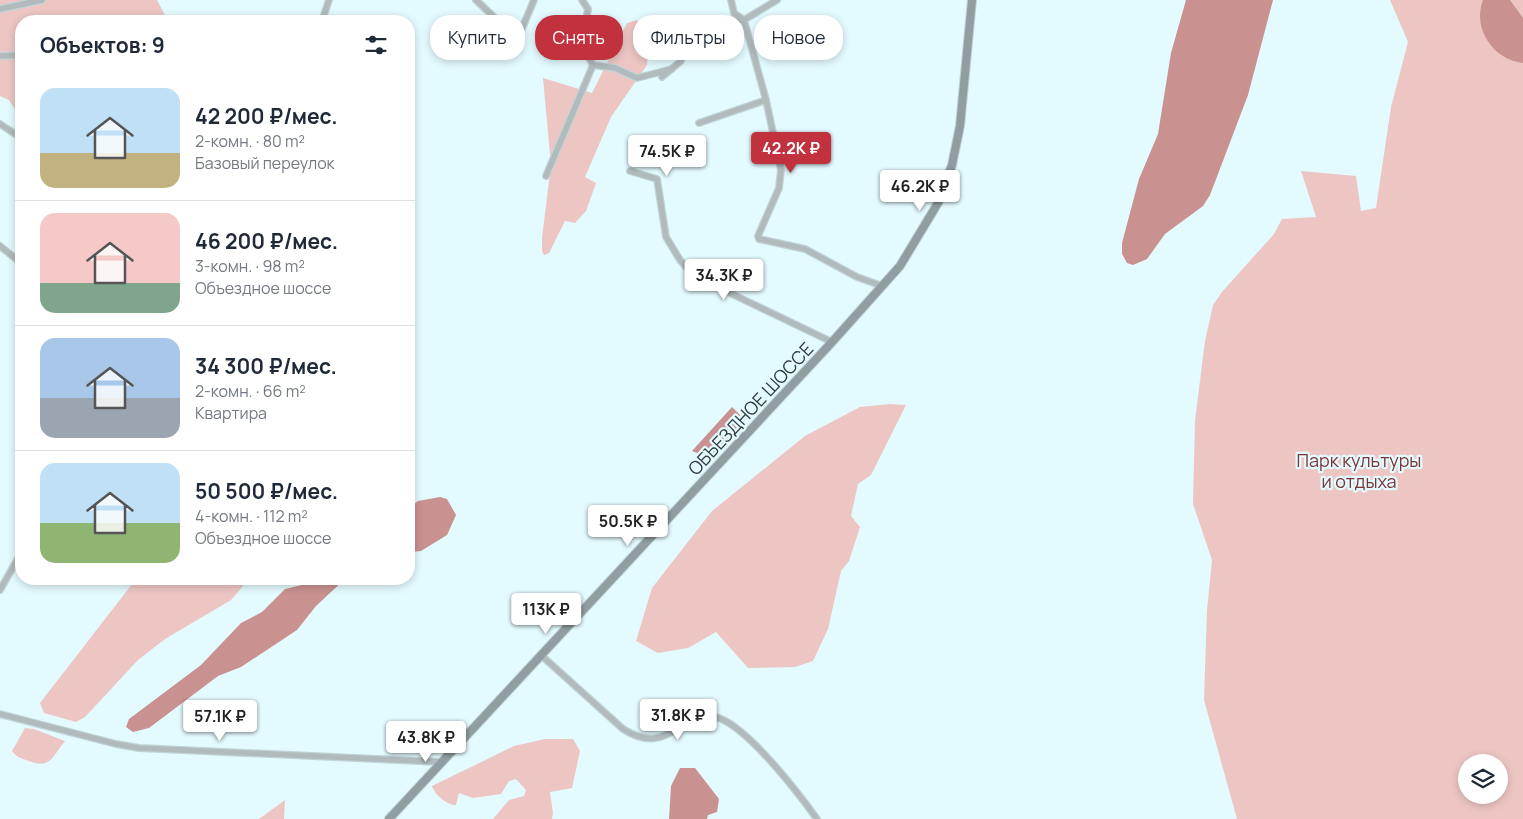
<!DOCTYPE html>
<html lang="ru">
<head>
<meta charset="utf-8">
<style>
	body { margin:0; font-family:Manrope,sans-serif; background:#f2f2f3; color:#1f2937; height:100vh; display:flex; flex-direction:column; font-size:19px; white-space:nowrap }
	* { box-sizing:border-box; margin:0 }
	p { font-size:16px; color:#747a83 }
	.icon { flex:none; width:28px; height:28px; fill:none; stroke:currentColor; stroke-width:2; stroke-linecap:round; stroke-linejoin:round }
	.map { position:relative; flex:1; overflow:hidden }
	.panel { position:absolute; left:15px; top:15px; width:400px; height:570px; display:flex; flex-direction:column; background:#fff; border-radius:20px; box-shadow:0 2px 8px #0003 }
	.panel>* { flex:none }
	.top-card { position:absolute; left:430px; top:15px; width:475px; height:45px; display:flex; gap:10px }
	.fabs { position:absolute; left:1458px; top:754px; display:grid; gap:10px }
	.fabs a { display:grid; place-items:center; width:50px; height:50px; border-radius:50%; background:#fff; box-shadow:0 2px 8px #0003; font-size:25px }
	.price { position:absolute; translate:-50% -42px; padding:0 11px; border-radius:5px; background:#fff; color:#222; font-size:16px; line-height:32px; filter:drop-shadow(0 1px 2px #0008) }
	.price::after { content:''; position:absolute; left:50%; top:30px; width:15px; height:11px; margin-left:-8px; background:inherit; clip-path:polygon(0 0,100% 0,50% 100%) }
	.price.current { background:#c1313e; color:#fff }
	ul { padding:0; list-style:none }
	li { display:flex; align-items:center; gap:15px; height:125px; padding:0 25px }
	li+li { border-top:1px solid #e0e1e3 }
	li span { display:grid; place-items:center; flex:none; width:140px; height:100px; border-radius:15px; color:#555 }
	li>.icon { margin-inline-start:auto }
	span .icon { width:60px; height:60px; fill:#fffc; stroke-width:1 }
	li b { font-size:21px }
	h2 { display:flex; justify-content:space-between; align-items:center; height:60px; padding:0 25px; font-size:21px }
	.tag { padding:0 18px; border-radius:20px; background:#fff; box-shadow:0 2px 8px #0003; font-size:18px; line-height:45px }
	.tag.current { background:#c1313e; color:#fff }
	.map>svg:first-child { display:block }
	.green { fill:#edc6c4; fill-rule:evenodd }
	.water { fill:#c9918f }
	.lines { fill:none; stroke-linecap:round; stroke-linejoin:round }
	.street-casing { stroke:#c0d4d7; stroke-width:8 }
	.secondary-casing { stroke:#c0d4d7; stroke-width:10 }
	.street { stroke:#b1babc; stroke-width:5.5 }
	.secondary { stroke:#909ea1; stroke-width:8 }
	.labels { text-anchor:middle; stroke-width:4.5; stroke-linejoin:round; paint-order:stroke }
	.street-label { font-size:18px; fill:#323b3d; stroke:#e3fafe }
	.park-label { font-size:18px; fill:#7c3536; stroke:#e3fafe }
</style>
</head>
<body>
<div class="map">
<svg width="1523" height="819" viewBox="0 0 1523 819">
	<rect width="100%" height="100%" fill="#e3fafe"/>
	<g class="green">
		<polygon points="0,0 157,0 168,21 21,21 21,119 9,100 0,96"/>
		<path d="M1390,0H1523V819H1237L1204,700L1207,610L1212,560L1193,504L1195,421L1205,341L1213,305L1222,292L1274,234L1282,219L1316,217L1301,171L1356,176L1361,211L1376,208L1391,107L1408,42ZM1466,762H1499V795H1466Z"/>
		<polygon points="636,20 650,31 647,65 611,117 585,177 596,183 586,211 575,223 565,221 549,253 544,255 542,251 542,238 551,165 543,78 592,93 627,23"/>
		<polygon points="890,404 906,405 871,475 858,484 851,516 860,527 849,561 841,571 828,629 813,661 795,667 748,668 716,632 688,648 658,653 636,641 652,588 712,511 805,436 860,407"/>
		<polygon points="136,579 249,579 231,600 165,639 138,660 85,717 76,722 44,713 40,703"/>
		<path d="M25,728L34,729L65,741C52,757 51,769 29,761C21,758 17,758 12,751Z"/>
		<path d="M545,739H573L580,751L572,788L550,792L553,813L552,819H493L509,800L524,796L526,790L516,779L509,781L501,794L473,798L459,793L456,805C447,805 435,795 432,786L514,746Z"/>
		<polygon points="285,800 284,819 259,819"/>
	</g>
	<g class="water">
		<polygon points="1186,0 1273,0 1248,95 1210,195 1203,206 1165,234 1147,259 1133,265 1127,263 1122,254 1122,243 1139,179 1158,134 1171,53"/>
		<path d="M1483,0H1510L1523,18V63C1493,60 1472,28 1483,0Z"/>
		<polygon points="732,407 745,420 710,458 692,451"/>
		<polygon points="440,497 447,499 456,515 447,535 421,551 409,552 409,508 418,501"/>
		<polygon points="327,579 345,579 316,606 297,630 241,667 218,676 149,728 133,732 126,727 129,719 201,665 241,623 262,612 285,589"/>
		<polygon points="680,768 695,768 719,799 717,812 708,815 707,819 669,819 671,786"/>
	</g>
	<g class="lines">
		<defs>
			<g id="street">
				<polyline points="476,0 511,33 521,31 534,0"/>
				<polyline points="582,0 588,9 582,45 593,65"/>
				<polyline points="731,0 734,13 744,20 766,100 781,170 779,188 758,236 759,239 805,249 857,277 882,286"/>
				<polyline points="0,9 42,0"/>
				<polyline points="322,21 329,0"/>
				<polyline points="0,56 21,55"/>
				<polyline points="662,77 681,61 684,42 695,30 744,20 777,0"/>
				<polyline points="699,123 766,100"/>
				<polyline points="0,124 21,138"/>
				<polyline points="630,171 657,179 666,237 680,260 689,270 732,294 832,342"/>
				<polyline points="546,176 593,65 615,68 637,78 672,69"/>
				<polyline points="0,246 21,263"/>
				<polyline points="0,590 21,553"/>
				<path d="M542,656L623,729C669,758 681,710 715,717C745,723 799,794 817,819"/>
				<polyline points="0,714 116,744 139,748 441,762"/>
			</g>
			<polyline id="secondary" points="389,819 833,341 900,266 938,203 952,165 960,126 972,0"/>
		</defs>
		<use href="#street" class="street-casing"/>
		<use href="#secondary" class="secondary-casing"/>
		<use href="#street" class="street"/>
		<use href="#secondary" class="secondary"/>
	</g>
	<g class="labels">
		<g class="street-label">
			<text transform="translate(751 409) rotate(-47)" y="6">ОБЪЕЗДНОЕ ШОССЕ</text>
		</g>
		<g class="park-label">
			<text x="1359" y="467">Парк культуры<tspan x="1359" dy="21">и отдыха</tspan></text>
		</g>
	</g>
</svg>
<div class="fabs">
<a><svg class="icon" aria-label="layers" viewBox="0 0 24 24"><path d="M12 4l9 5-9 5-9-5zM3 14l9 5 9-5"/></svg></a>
</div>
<b class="price current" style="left:791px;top:174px">42.2K ₽</b>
<b class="price" style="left:667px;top:177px">74.5K ₽</b>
<b class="price" style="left:920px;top:212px">46.2K ₽</b>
<b class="price" style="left:724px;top:301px">34.3K ₽</b>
<b class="price" style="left:628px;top:547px">50.5K ₽</b>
<b class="price" style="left:546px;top:635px">113K ₽</b>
<b class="price" style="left:678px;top:741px">31.8K ₽</b>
<b class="price" style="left:220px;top:742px">57.1K ₽</b>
<b class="price" style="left:426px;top:763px">43.8K ₽</b>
<div class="top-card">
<a class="tag">Купить</a>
<a class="tag current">Снять</a>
<a class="tag">Фильтры</a>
<a class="tag">Новое</a>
</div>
<section class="panel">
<h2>Объектов: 9<svg class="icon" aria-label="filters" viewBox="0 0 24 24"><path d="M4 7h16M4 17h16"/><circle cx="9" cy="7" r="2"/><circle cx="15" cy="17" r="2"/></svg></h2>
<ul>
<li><span style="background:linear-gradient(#bfe0f5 65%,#c2b280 0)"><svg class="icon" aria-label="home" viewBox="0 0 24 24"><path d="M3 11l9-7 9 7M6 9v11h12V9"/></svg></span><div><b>42 200 ₽/мес.</b><p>2-комн. · 80 m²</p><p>Базовый переулок</p></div></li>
<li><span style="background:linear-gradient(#f6c9c9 70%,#7fa58c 0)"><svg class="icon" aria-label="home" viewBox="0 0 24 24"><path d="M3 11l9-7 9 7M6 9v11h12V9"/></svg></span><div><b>46 200 ₽/мес.</b><p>3-комн. · 98 m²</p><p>Объездное шоссе</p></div></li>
<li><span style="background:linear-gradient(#a9c7e8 60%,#9aa5b1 0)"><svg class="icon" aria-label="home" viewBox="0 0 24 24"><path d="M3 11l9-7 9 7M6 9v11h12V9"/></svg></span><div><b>34 300 ₽/мес.</b><p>2-комн. · 66 m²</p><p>Квартира</p></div></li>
<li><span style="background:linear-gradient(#bfe0f5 60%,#8fb573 0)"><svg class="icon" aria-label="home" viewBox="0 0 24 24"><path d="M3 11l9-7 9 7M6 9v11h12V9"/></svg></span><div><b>50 500 ₽/мес.</b><p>4-комн. · 112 m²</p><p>Объездное шоссе</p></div></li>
</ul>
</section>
</div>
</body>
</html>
